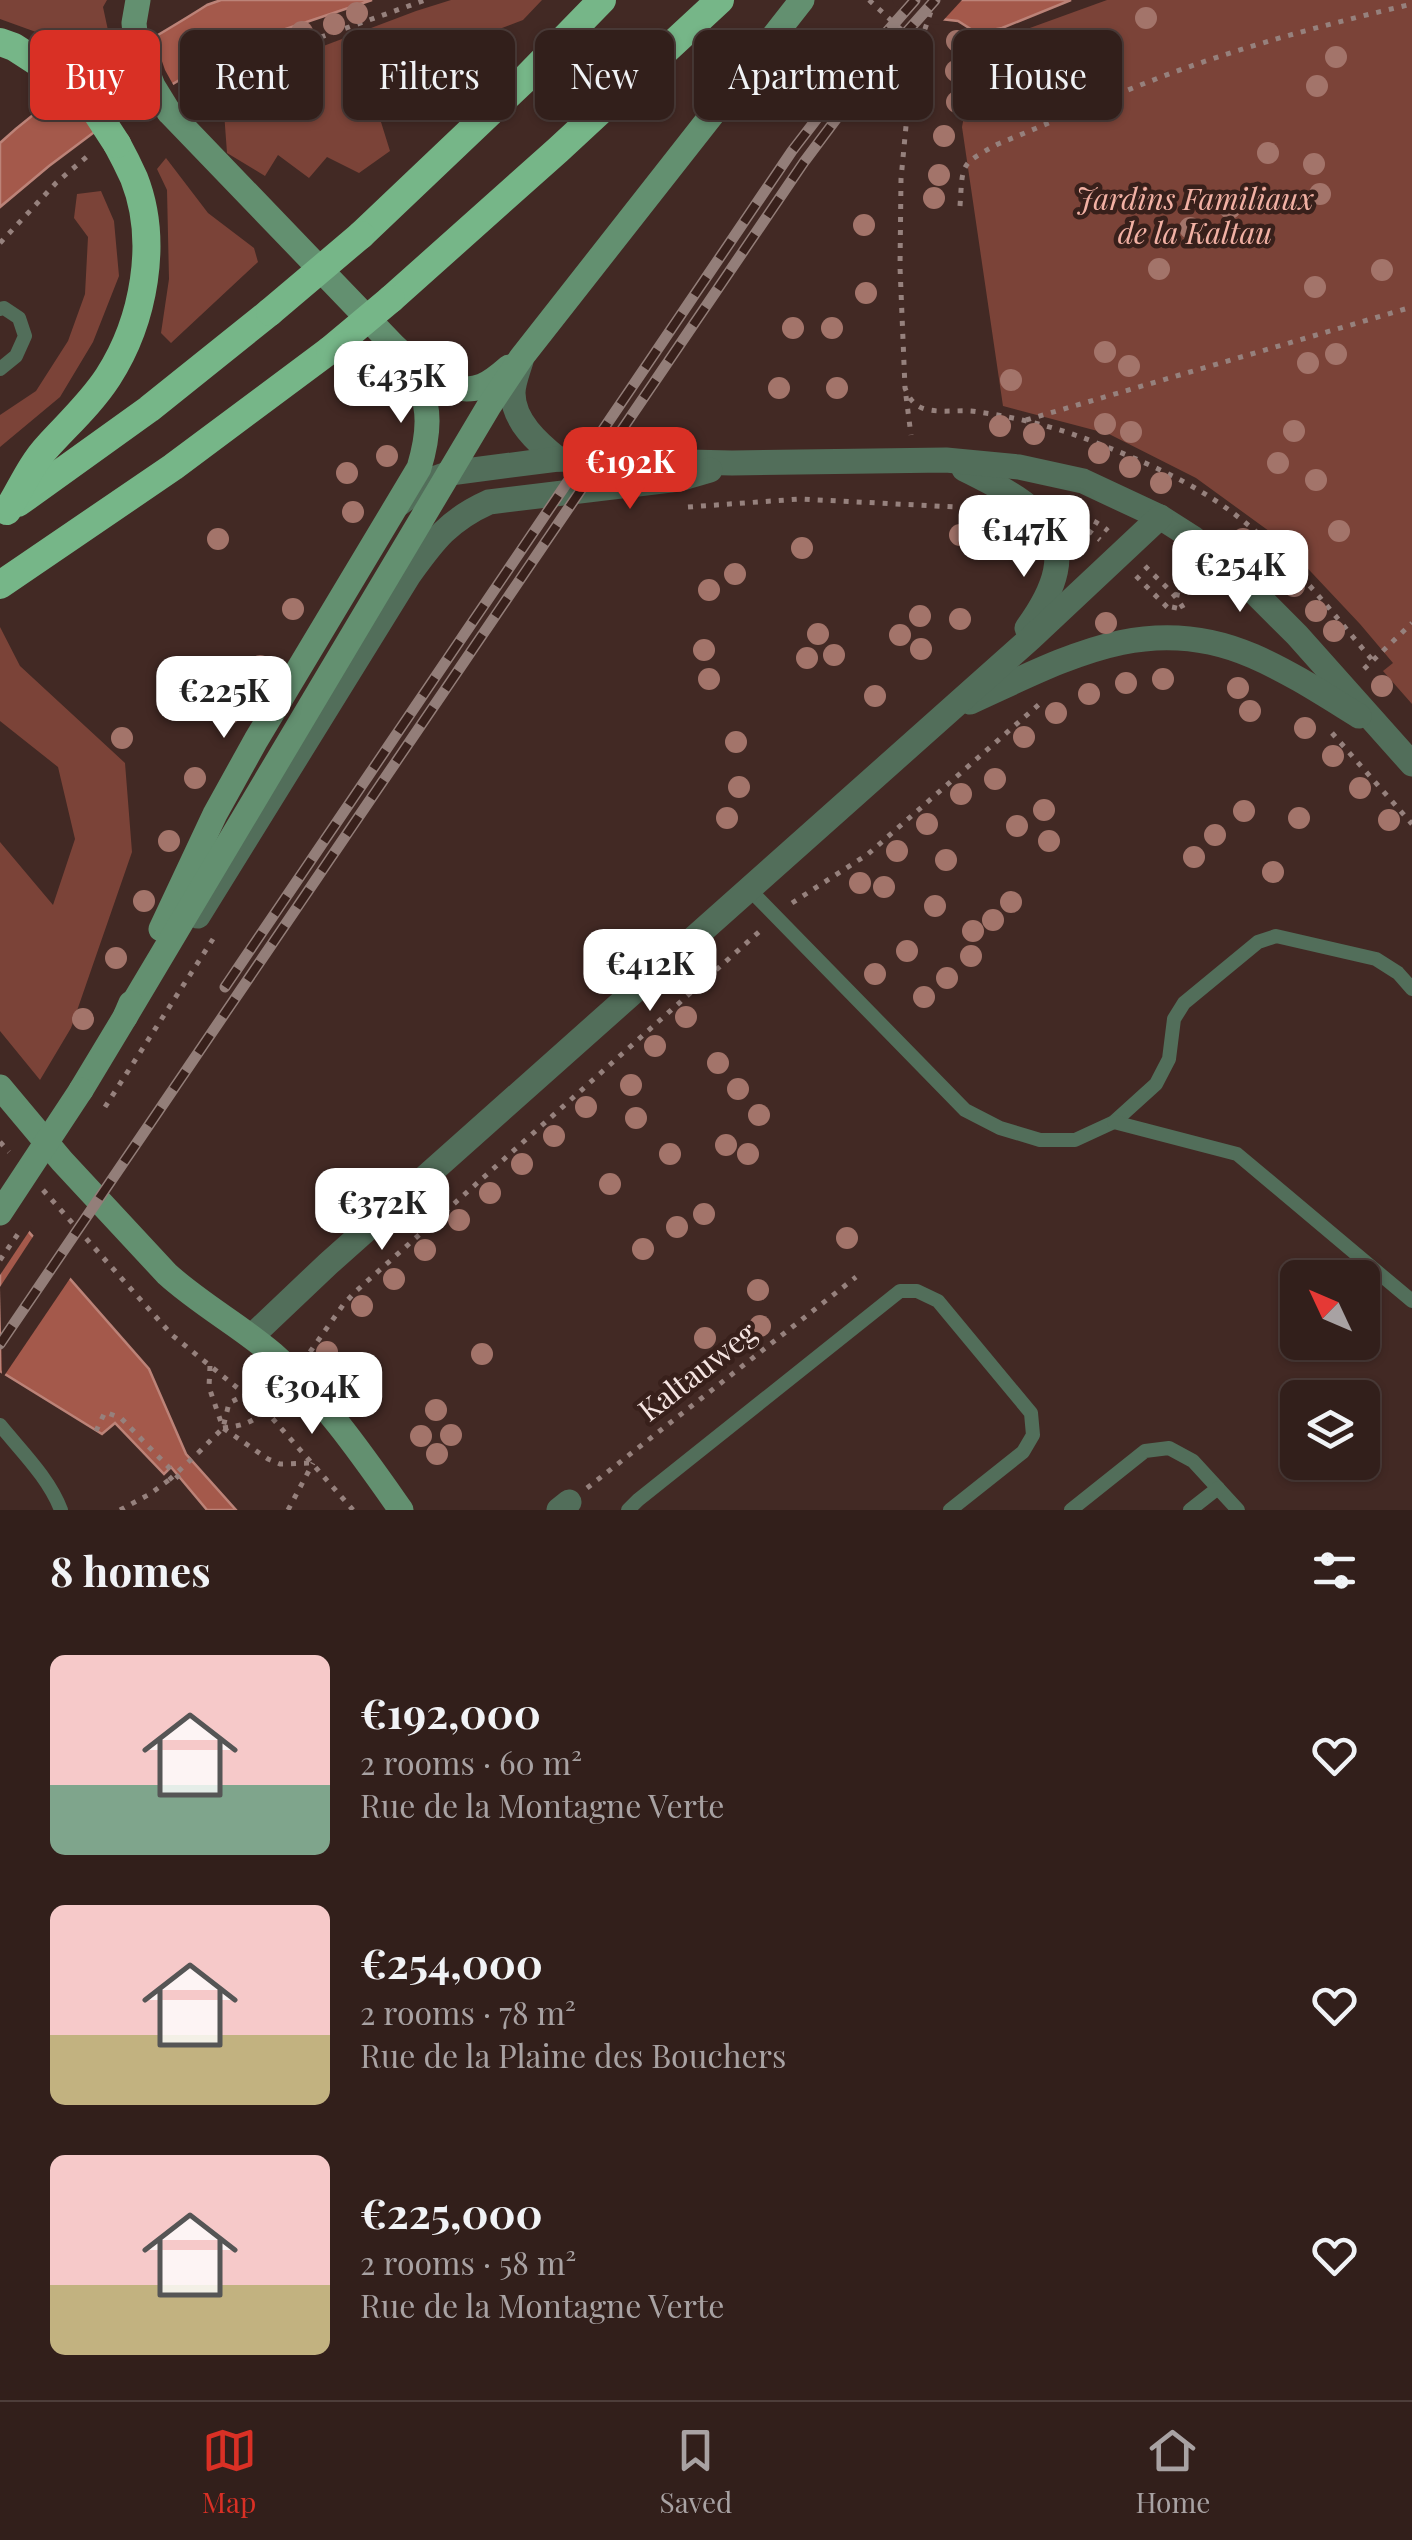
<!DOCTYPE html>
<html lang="en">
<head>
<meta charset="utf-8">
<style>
	body { margin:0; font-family:"Playfair Display",serif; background:#3a2724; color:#f1f3f6; height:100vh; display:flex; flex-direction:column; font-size:38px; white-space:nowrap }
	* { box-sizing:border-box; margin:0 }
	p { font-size:32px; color:#a8a2a3 }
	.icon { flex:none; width:55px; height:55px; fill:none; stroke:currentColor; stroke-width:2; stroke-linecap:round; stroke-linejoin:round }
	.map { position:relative; height:1510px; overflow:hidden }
	.side { display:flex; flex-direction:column; background:#321f1b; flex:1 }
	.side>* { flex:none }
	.banner { position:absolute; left:30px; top:30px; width:1352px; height:90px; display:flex; gap:20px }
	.needle { width:65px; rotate:314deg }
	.controls { position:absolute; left:1280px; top:1260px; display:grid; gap:20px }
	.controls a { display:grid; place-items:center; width:100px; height:100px; border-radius:15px; background:#321f1b; box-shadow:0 2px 8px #0004,0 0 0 2px #4d3d3a; font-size:50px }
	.price { position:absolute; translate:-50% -85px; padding:0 22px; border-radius:20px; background:#fff; color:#222; font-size:32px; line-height:65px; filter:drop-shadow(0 2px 5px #0008) }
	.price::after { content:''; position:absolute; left:50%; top:60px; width:30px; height:22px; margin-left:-15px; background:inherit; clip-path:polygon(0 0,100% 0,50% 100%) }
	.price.selected { background:#d93025; color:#fff }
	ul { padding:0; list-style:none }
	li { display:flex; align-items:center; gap:30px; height:250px; padding:0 50px }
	li span { display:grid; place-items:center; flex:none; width:280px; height:200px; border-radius:15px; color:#555 }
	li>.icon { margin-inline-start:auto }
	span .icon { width:120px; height:120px; fill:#fffc; stroke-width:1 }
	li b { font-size:42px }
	h2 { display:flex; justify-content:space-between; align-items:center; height:120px; padding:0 50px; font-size:42px }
	.tag { padding:0 35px; border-radius:15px; background:#321f1b; box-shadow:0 2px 8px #0004,0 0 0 2px #4d3d3a; font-size:35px; line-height:90px }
	.tag.selected { background:#d93025; color:#fff }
	.tabs { display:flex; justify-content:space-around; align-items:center; height:140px; border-top:2px solid #4d3d3a; background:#321f1b; font-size:28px; color:#a8a2a3 }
	.tabs a { display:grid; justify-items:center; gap:5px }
	.tabs .selected { color:#d93025 }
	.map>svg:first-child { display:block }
	.green { fill:#7b4338 }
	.water { fill:#a4594b; stroke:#bc8378; stroke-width:2.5 }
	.pier { fill:#422924 }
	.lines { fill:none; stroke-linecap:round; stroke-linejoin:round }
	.path { stroke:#96817d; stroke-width:5; stroke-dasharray:5 8; stroke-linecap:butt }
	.service { stroke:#526e5a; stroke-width:14 }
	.minor { stroke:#526e5a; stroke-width:25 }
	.tertiary { stroke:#526e5a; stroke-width:25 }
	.secondary { stroke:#639070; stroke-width:25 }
	.trunk { stroke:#76b688; stroke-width:28 }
	.rail-casing { stroke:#937e79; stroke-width:11 }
	.rail { stroke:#38201b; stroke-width:8; stroke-dasharray:22; stroke-linecap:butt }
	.path-bridge { stroke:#96817d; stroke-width:5; stroke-dasharray:5 8; stroke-linecap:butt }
	.secondary-bridge { stroke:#639070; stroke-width:25 }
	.trunk-bridge { stroke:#76b688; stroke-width:28 }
	.tree { fill:#a3746a }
	.labels { text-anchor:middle; stroke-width:9; stroke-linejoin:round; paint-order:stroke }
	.park-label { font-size:30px; font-style:italic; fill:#f2b1a4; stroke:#38201b }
	.street-label { font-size:30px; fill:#f5e4e1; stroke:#38201b }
</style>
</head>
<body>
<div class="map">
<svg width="1412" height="1510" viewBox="0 0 1412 1510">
	<rect width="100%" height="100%" fill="#422924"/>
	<g class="green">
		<polygon points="0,0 107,0 103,7 109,35 103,57 84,55 47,36 0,19"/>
		<polygon points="451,0 542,0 523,20 395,68 372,93 390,151 359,173 327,157 309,178 278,155 265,176 227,153 224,112 231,81 416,11"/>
		<polygon points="1107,0 1412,0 1412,704 1383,671 1393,663 1360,624 1280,539 1196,478 1109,434 1003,406 962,127 977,47"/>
		<polygon points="166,158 208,213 254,248 258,262 171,343 161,333 169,279 167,190 157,169"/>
		<polygon points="101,191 114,221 119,276 93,342 60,397 0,447 0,415 36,391 68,341 85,294 88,237 74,218 77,194"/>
		<polygon points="0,627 20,666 125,763 132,852 71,1028 40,1080 0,1031 0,842 53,905 75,839 58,767 0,721"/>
	</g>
	<g class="water">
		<path d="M221,0H372L238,45L101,127L49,166L0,207V143C61,86 137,50 207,5Z"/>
		<polygon points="897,0 1071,0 1002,28 977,33 958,21 923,17"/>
		<polygon points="0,1199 149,1369 186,1454 236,1510 207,1510 171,1467 164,1474 115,1423 102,1434 0,1371"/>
	</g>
	<g class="pier">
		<polygon points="892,0 962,0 939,25 920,22 894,4"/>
		<polygon points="153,35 165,70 175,88 137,111 126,92 115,58"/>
		<polygon points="0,1194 32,1227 0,1275"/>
		<polygon points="36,1232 73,1274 2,1379 0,1287"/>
	</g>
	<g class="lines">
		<g class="path">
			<polyline points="869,0 918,45"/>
			<path d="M935,0L919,46L906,126L901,179L900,267L905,388C909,398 914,406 925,409C940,413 956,410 971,411C1011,416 1052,426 1089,440C1131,456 1176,475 1213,499C1278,541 1325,604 1373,661"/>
			<path d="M189,93C264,54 346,29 425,0"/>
			<path d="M960,206C963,163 959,165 998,144C1052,122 1106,98 1161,77C1243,46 1327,24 1412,4"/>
			<polyline points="0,243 56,183 90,154"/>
			<polyline points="906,396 911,435"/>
			<polyline points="1026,420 1412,307"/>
			<polyline points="688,507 800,499 976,508"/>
			<path d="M1069,515C1085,517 1096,520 1108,531"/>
			<path d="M1076,527C1085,526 1093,534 1100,540"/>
			<path d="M1145,566C1159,581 1179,596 1186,614"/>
			<polyline points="1136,576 1171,611"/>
			<polyline points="1174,610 1181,577"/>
			<polyline points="1364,669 1412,623"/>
			<polyline points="1332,733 1412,824"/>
			<polyline points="792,903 868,854 1044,700"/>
			<polyline points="105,1107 213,939"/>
			<polyline points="0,1142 9,1152"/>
			<polyline points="43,1190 172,1335 266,1411 353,1510"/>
			<polyline points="310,1352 343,1305 355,1292 761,930"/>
			<polyline points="210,1366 209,1387 223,1428 268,1459 280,1464 313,1463"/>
			<path d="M223,1428C239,1426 251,1424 263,1412C269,1407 271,1397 277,1390"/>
			<polyline points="96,1431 105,1412 121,1418 182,1481"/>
			<polyline points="198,1453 223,1428 229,1403 247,1394"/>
			<polyline points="587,1488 856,1277"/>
			<polyline points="120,1510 150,1494 169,1480"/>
			<polyline points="288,1510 313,1463"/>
		</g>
		<g class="service">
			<polyline points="0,309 4,308 19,318 25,336 16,356 0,369"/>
			<polyline points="749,889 965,1110 1000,1128 1040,1140 1075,1140 1114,1122 1156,1084 1169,1059 1174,1019 1184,1003 1258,942 1276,936 1376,959 1398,973 1412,989"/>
			<polyline points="1114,1122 1237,1154 1412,1301"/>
			<path d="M0,1425C21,1451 49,1478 61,1510"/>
			<polyline points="628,1510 638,1500 900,1291 917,1291 938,1301 1031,1413 1033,1435 1023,1452 950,1510"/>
			<polyline points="1071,1510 1145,1451 1169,1448 1193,1461 1238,1510"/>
			<polyline points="1190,1510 1218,1488"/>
		</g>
		<polyline class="minor" points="559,1510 569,1502"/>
		<g class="tertiary">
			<path d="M521,361C518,371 513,383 513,393C513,421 538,443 558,459"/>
			<path d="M964,469C1044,508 1091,540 1027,628"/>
			<polyline points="399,504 433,479 450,473 558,459 732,463 946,460 1019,467 1083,481 1160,517 1193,538 1227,565 1297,635 1412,764"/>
			<path d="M970,702C1065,659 1148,610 1253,656C1290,672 1325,695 1359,716"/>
			<path d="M198,916L409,575C434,540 449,520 489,502L679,479L710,470"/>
			<polyline points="252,1336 329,1263 1031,638 1160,517"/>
		</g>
		<g class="secondary">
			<polyline points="136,43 134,23 138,0"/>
			<path d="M169,112L395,347C417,366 449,399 482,386C492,382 501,374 509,367"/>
			<path d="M161,929L215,814L256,740L419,468C435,415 428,391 395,347"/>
			<polyline points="125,1017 489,406 521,358 802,0"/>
			<path d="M0,1087L62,1161L167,1274C200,1304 239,1325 273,1354C323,1398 363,1456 401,1510"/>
			<polyline points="81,1090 125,1017 131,1003"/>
		</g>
		<g class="trunk">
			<polyline points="0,42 14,47 65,80"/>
			<polyline points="361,235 524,80 602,0"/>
			<polyline points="391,299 558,150 720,0"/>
			<polyline points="18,503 149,409 270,312"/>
			<path d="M7,511C20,490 31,464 48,446C69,423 91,403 108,377C144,321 159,241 134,178C129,167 123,155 117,144"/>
			<polyline points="0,585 173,467 330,350"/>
		</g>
		<defs>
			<g id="rail">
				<polyline points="225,987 792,151 862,60 915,0"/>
				<polyline points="0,1344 804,162 872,71 935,0"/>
			</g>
		</defs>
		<use href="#rail" class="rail-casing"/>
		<use href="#rail" class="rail"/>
		<g class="path-bridge">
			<polyline points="0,1260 18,1234"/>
			<polyline points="169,1480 198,1453"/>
		</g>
		<g class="secondary-bridge">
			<polyline points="136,43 153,86 169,112"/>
			<polyline points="0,1213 81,1090"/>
		</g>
		<g class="trunk-bridge">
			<polyline points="65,80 91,104 117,144"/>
			<polyline points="270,312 361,235"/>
			<polyline points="330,350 391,299"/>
		</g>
	</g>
	<g class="tree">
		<circle cx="357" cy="13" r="11"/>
		<circle cx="1146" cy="18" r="11"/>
		<circle cx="334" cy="24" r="11"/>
		<circle cx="302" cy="32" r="11"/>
		<circle cx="957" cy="41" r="11"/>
		<circle cx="278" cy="44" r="11"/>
		<circle cx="1336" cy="57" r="11"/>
		<circle cx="216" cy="69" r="11"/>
		<circle cx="956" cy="71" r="11"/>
		<circle cx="976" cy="84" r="11"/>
		<circle cx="1317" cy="86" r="11"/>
		<circle cx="957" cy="102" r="11"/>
		<circle cx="944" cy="136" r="11"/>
		<circle cx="1268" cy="153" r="11"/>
		<circle cx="1314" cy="164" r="11"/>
		<circle cx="939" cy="175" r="11"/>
		<circle cx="1320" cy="194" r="11"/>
		<circle cx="934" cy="198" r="11"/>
		<circle cx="1230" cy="208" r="11"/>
		<circle cx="864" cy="225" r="11"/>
		<circle cx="1190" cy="228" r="11"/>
		<circle cx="1159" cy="269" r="11"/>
		<circle cx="1382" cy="270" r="11"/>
		<circle cx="1315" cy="287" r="11"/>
		<circle cx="866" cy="293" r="11"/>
		<circle cx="793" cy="328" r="11"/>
		<circle cx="832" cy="328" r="11"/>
		<circle cx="1105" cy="352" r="11"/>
		<circle cx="1336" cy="354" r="11"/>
		<circle cx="1308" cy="363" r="11"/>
		<circle cx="1129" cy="366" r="11"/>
		<circle cx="1011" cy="380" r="11"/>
		<circle cx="779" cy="388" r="11"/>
		<circle cx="837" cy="388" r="11"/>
		<circle cx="1105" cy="424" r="11"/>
		<circle cx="1000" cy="426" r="11"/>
		<circle cx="1294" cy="431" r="11"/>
		<circle cx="1131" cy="432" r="11"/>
		<circle cx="1034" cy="434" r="11"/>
		<circle cx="1099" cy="453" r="11"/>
		<circle cx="387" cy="456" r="11"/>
		<circle cx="1278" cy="463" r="11"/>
		<circle cx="1130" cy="467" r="11"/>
		<circle cx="347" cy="473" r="11"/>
		<circle cx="1316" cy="480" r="11"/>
		<circle cx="1161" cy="483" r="11"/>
		<circle cx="353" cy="512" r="11"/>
		<circle cx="1339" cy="531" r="11"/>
		<circle cx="960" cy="535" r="11"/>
		<circle cx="218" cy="539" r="11"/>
		<circle cx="1243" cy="539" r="11"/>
		<circle cx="802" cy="548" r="11"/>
		<circle cx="1271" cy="562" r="11"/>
		<circle cx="735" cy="574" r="11"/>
		<circle cx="1294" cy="586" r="11"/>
		<circle cx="709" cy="590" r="11"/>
		<circle cx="293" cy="609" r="11"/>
		<circle cx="1316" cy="611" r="11"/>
		<circle cx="920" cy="616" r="11"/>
		<circle cx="960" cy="619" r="11"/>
		<circle cx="1106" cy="623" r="11"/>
		<circle cx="1334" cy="631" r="11"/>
		<circle cx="818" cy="634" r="11"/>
		<circle cx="900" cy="635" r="11"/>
		<circle cx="921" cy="649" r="11"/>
		<circle cx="704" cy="650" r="11"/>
		<circle cx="834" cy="655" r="11"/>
		<circle cx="807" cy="658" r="11"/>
		<circle cx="260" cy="666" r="11"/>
		<circle cx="709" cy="679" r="11"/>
		<circle cx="1163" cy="679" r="11"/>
		<circle cx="1126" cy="683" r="11"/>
		<circle cx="1382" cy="686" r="11"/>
		<circle cx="1238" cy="688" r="11"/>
		<circle cx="1089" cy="694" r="11"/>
		<circle cx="875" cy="696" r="11"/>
		<circle cx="1250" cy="711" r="11"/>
		<circle cx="230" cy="713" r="11"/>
		<circle cx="1056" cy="713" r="11"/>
		<circle cx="1305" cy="728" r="11"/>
		<circle cx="1024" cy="737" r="11"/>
		<circle cx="122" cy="738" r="11"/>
		<circle cx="736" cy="742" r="11"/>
		<circle cx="1333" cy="756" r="11"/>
		<circle cx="195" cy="778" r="11"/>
		<circle cx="995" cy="779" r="11"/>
		<circle cx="739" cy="787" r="11"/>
		<circle cx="1360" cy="788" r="11"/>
		<circle cx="961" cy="794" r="11"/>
		<circle cx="1044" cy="810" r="11"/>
		<circle cx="1244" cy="811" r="11"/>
		<circle cx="727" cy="818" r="11"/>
		<circle cx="1299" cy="818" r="11"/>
		<circle cx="1389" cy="820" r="11"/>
		<circle cx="927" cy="824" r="11"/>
		<circle cx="1017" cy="826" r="11"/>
		<circle cx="1215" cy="835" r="11"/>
		<circle cx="169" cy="841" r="11"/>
		<circle cx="1049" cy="841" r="11"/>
		<circle cx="897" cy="851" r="11"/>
		<circle cx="1194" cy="857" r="11"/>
		<circle cx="946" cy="860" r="11"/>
		<circle cx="1273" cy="872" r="11"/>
		<circle cx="860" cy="883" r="11"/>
		<circle cx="884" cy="887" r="11"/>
		<circle cx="144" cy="901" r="11"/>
		<circle cx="1011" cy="902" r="11"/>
		<circle cx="935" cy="906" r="11"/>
		<circle cx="993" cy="920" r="11"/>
		<circle cx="973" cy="931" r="11"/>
		<circle cx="907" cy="951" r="11"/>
		<circle cx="971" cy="956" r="11"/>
		<circle cx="116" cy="958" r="11"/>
		<circle cx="875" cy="974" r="11"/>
		<circle cx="947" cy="978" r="11"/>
		<circle cx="924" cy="997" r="11"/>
		<circle cx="686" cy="1017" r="11"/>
		<circle cx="83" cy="1019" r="11"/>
		<circle cx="655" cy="1046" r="11"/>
		<circle cx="718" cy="1063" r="11"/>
		<circle cx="631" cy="1085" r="11"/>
		<circle cx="738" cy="1089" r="11"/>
		<circle cx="586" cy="1107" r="11"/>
		<circle cx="759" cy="1115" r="11"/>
		<circle cx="636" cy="1118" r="11"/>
		<circle cx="554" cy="1136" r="11"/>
		<circle cx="726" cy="1145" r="11"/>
		<circle cx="670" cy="1154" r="11"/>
		<circle cx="748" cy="1154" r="11"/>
		<circle cx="522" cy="1164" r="11"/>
		<circle cx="610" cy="1184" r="11"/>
		<circle cx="490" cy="1193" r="11"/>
		<circle cx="704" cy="1214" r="11"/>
		<circle cx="459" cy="1220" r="11"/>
		<circle cx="677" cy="1227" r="11"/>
		<circle cx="847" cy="1238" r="11"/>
		<circle cx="643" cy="1249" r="11"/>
		<circle cx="425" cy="1250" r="11"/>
		<circle cx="394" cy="1279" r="11"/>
		<circle cx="758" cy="1290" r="11"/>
		<circle cx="362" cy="1306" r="11"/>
		<circle cx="760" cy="1326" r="11"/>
		<circle cx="705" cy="1338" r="11"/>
		<circle cx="327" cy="1352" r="11"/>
		<circle cx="482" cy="1354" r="11"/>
		<circle cx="436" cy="1410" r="11"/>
		<circle cx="451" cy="1435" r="11"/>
		<circle cx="421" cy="1436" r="11"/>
		<circle cx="437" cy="1454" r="11"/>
	</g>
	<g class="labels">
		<g class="park-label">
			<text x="1195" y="210">Jardins Familiaux<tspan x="1195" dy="34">de la Kaltau</tspan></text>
		</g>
		<g class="street-label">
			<text transform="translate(698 1372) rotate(-38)" y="10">Kaltauweg</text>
		</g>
	</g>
</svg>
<div class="controls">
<a><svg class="needle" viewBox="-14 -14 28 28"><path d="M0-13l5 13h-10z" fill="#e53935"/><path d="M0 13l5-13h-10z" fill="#a8a2a3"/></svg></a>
<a><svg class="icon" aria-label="layers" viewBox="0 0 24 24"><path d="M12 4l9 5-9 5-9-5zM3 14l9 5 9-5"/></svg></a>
</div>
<b class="price" style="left:401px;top:426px">€435K</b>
<b class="price selected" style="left:630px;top:512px">€192K</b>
<b class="price" style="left:1024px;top:580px">€147K</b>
<b class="price" style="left:1240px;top:615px">€254K</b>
<b class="price" style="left:224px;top:741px">€225K</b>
<b class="price" style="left:650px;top:1014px">€412K</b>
<b class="price" style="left:382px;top:1253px">€372K</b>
<b class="price" style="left:312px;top:1437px">€304K</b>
<div class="banner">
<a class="tag selected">Buy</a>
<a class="tag">Rent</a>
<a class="tag">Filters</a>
<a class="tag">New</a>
<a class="tag">Apartment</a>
<a class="tag">House</a>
</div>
</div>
<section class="side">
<h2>8 homes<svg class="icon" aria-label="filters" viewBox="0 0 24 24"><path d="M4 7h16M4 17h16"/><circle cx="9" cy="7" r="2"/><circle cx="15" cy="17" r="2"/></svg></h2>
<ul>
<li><span style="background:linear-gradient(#f6c9c9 65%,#7fa58c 0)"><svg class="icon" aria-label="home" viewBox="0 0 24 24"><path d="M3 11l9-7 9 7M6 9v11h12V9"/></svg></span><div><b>€192,000</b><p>2 rooms · 60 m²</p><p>Rue de la Montagne Verte</p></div><svg class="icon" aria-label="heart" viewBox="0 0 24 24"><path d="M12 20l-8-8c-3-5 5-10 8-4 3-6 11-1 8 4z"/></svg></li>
<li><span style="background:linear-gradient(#f6c9c9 65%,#c2b280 0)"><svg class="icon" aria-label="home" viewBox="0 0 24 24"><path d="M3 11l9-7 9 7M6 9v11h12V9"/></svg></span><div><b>€254,000</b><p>2 rooms · 78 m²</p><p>Rue de la Plaine des Bouchers</p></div><svg class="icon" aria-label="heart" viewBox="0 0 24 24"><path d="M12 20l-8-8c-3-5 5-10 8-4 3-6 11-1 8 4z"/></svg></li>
<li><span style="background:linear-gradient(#f6c9c9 65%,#c2b280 0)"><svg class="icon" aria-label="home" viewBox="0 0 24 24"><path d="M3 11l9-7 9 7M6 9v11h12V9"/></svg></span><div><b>€225,000</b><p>2 rooms · 58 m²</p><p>Rue de la Montagne Verte</p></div><svg class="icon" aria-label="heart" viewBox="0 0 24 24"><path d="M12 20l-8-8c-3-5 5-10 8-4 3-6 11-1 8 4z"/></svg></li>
</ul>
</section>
<nav class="tabs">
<a class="selected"><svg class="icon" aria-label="map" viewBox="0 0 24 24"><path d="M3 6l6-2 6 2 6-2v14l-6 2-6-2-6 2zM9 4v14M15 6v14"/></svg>Map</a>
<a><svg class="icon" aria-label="saved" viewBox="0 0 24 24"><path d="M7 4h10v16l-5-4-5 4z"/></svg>Saved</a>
<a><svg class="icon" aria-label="home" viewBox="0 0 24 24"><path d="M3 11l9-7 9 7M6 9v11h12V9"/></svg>Home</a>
</nav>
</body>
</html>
